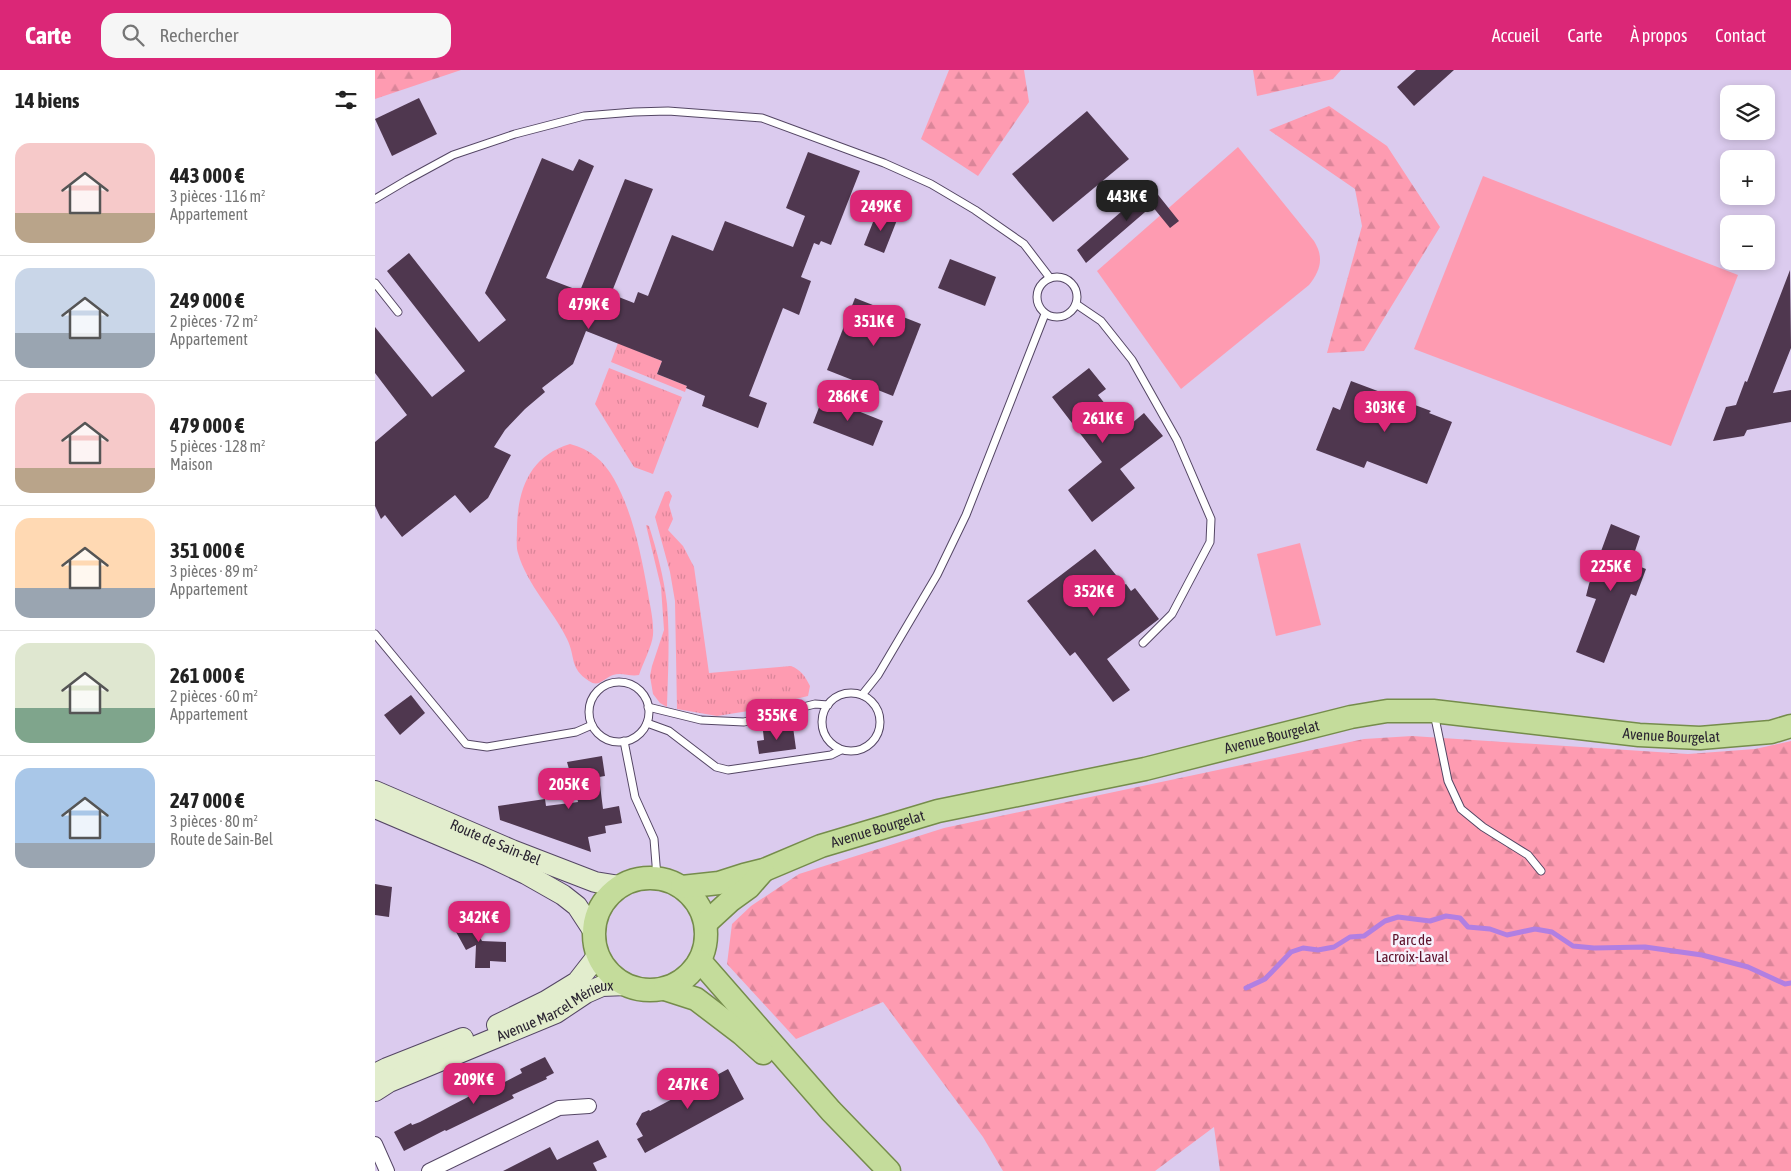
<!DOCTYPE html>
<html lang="fr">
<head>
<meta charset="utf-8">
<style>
	body { margin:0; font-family:"Asap Condensed",sans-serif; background:#f6f6f6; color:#222; height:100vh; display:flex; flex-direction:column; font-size:19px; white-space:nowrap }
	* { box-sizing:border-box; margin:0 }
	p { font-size:16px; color:#767676 }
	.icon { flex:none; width:28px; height:28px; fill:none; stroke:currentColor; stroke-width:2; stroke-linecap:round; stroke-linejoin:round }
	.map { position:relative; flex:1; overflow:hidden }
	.drawer { display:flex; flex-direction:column; background:#fff; width:375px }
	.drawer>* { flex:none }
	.tools { position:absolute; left:1345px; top:15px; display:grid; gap:10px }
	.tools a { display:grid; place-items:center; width:55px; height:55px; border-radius:10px; background:#fff; box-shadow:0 2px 8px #0003; font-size:25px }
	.price { position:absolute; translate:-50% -42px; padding:0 11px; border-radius:10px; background:#db2777; color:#fff; font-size:16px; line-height:32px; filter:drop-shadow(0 1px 2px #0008) }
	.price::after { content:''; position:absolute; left:50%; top:30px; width:15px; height:11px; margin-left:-8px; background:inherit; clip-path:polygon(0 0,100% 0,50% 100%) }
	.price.active { background:#222; color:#fff }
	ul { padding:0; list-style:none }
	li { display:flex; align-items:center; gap:15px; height:125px; padding:0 15px }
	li+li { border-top:1px solid #e0e0e0 }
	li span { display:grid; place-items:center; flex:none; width:140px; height:100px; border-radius:15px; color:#555 }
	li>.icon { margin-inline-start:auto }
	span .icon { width:60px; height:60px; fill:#fffc; stroke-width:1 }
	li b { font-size:21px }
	h2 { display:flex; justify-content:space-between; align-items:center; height:60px; padding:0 15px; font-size:21px }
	header { display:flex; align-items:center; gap:30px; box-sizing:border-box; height:70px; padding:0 25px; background:#db2777; color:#fff }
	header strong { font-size:24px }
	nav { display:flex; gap:28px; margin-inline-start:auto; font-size:18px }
	.search { width:350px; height:45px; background:#f6f6f6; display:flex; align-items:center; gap:12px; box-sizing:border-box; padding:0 18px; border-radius:15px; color:#767676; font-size:19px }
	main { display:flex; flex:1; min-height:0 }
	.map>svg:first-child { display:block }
	.grass { fill:url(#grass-tufts) }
	.forest { fill:url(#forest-firs) }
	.pitch { fill:#fe9bb1 }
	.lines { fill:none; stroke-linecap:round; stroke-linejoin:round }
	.stream { stroke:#b17fe2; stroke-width:5 }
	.building { fill:#4f374f }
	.service-casing { stroke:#544664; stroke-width:9 }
	.minor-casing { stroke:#544664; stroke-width:16 }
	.secondary-casing { stroke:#544664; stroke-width:22 }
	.primary-casing { stroke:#758c4b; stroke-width:25 }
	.service { stroke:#fff; stroke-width:7 }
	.minor { stroke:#fff; stroke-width:14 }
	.secondary { stroke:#e2edcd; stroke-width:20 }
	.primary { stroke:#c4dc9b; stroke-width:22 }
	.labels { text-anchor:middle; stroke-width:5; stroke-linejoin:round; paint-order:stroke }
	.street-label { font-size:15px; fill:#2b2532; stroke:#f6f1fc }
	.park-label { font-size:15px; fill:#5d122b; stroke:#f6f1fc }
</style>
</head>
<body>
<header>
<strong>Carte</strong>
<div class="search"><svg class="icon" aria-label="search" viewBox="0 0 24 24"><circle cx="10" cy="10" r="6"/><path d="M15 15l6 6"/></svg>Rechercher</div>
<nav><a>Accueil</a><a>Carte</a><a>À propos</a><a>Contact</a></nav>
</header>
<main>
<section class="drawer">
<h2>14 biens<svg class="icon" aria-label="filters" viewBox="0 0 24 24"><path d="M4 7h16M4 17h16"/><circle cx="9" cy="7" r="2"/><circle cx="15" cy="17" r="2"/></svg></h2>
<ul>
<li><span style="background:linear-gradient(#f6c9c9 70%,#b9a48a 0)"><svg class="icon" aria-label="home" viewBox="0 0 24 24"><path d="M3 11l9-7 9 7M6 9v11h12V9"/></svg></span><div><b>443 000 €</b><p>3 pièces · 116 m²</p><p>Appartement</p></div></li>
<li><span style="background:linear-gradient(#c9d6e8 65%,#9aa5b1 0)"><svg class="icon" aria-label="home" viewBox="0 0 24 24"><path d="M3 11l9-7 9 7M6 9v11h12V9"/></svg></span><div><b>249 000 €</b><p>2 pièces · 72 m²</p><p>Appartement</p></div></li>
<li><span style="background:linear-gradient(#f6c9c9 75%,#b9a48a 0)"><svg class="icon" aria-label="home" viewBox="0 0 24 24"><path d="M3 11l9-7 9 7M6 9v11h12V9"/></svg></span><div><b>479 000 €</b><p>5 pièces · 128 m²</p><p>Maison</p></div></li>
<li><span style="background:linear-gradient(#ffd9b3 70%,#9aa5b1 0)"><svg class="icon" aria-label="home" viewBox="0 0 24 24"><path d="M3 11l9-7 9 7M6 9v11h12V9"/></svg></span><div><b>351 000 €</b><p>3 pièces · 89 m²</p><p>Appartement</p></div></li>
<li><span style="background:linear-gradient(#dfe7d0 65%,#7fa58c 0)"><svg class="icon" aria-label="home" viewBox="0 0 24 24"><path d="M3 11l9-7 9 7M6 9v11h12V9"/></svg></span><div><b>261 000 €</b><p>2 pièces · 60 m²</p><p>Appartement</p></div></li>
<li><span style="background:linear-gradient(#a9c7e8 75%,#9aa5b1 0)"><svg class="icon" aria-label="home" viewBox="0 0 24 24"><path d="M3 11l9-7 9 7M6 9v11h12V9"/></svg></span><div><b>247 000 €</b><p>3 pièces · 80 m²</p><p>Route de Sain-Bel</p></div></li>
</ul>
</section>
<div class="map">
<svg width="1416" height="1101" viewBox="0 0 1416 1101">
	<defs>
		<pattern id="grass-tufts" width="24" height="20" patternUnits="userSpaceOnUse" patternTransform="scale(1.25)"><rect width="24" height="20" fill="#fe9bb1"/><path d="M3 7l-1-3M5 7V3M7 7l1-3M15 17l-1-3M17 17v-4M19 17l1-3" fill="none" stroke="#da8599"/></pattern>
		<pattern id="forest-firs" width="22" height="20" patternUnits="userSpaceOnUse" patternTransform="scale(1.25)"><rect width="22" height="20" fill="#fe9bb1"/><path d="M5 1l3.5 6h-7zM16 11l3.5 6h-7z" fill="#da8599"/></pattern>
	</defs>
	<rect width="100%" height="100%" fill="#dbcbee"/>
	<g class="grass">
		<polygon points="243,273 287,291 282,304 312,316 310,322 236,292"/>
		<polygon points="234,298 307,327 278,404 259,397 220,334"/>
		<path d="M195,374C215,379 229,391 239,409C258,443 266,484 273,523C275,536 279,551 278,565C277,576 268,593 264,605C255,607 247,602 238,605C229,608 224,618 214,611C194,598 201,587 192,569C178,540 152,515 143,483C141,477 142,468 142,461C142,421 154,386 195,374Z"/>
		<path d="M294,421L297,426L294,435L298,449L293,460L308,476L319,497L334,603L416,596C426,600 430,606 435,616L433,626L404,633L398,637L342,646L302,639L300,531L295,502L280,447L290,422Z"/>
		<path d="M271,455L274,456C282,481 289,508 292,534C295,568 293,603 292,637L285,633L278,624L275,606L277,596L289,560L286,517Z"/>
	</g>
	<g class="forest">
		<polygon points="0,0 86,0 0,29"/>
		<polygon points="574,0 649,0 654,32 603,106 546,69"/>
		<polygon points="878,0 966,0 958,9 882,26"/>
		<polygon points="954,36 1012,76 1065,157 989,281 952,283 987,156 980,119 894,60"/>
		<polygon points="1037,666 1313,684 1380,679 1416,671 1416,1101 845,1101 839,1057 780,1101 628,1101 608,1067 508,932 421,969 352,894 357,854 376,836 424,804 569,758 989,669"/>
	</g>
	<g class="pitch">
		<path d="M863,77L939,171C949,187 946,200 934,215L806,319L722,201Z"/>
		<polygon points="1108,106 1363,205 1296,376 1039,279"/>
		<polygon points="925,473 946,555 901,566 882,484"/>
	</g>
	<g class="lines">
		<polyline class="stream" points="871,918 890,909 916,882 928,878 943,880 959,877 975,867 989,866 1010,851 1023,847 1055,851 1071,846 1085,848 1093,857 1115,859 1132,865 1160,859 1177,862 1198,876 1219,878 1270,877 1327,885 1373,897 1410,914 1416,913"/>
	</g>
	<g class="building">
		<polygon points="1041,0 1079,0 1039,36 1022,17"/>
		<polygon points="44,28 62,64 17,86 0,49"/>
		<polygon points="712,41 754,89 678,152 637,104"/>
		<polygon points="433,82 485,101 456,175 446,171 444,175 439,173 426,207 436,211 424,245 408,238 374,326 392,333 383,358 327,336 330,326 311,318 312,316 282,304 287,291 211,261 198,294 167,318 170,322 150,339 130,360 119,377 136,385 113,428 95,443 80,425 27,467 10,445 6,449 0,436 0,372 32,345 0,303 0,257 57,327 90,301 12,201 34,183 104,272 131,250 110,223 167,88 198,101 204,89 219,96 171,208 205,221 250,109 278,119 236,224 259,233 263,222 273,226 297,165 338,181 350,151 418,177 430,146 411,138"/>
		<polygon points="776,116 804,151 795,158 777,136 711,193 702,180"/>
		<polygon points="502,142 522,150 509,183 489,175"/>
		<polygon points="575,189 621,207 610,236 563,218"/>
		<polygon points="1415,200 1416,278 1398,323 1416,320 1416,352 1372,360 1369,366 1338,371 1351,337 1361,335 1370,311 1372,312"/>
		<polygon points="480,228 546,254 518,326 452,300"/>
		<polygon points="714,298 731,319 723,325 750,359 769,343 788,366 745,399 760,418 717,452 693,420 727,392 677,327"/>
		<polygon points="976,311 1056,341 1054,343 1077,352 1052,414 992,391 989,398 941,380 958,337 965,340"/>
		<polygon points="448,327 508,351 498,376 438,353"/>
		<polygon points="1236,454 1265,466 1256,493 1271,499 1261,526 1256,524 1229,593 1201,582 1221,529 1211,526 1214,514"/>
		<polygon points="720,479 749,515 751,514 756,521 760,518 784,549 732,589 755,620 738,632 700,582 695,586 652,531"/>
		<polygon points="36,625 50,643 25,665 9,645"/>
		<polygon points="418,657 421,679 384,684 382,671 389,670 388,661"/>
		<polygon points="227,686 230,706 224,707 228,739 244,736 247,753 230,756 231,763 213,767 216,782 125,750 123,736 170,729 171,736 203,732 199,710 197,710 192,692"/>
		<polygon points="0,814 17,817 14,847 0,845"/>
		<polygon points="90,843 94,850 96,850 107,871 131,872 131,892 115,891 115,898 100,898 101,875 91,880 75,851"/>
		<polygon points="170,987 179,1003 171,1007 172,1009 137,1025 139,1028 71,1061 70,1060 29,1081 19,1062 36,1053 37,1055 45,1052 116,1015 118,1018 147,1003 145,999"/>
		<polygon points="353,999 369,1029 270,1083 262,1069 268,1066 261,1054 267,1043 274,1040 275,1041"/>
		<polygon points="223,1070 232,1087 218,1093 222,1101 128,1101 175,1077 182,1090"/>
	</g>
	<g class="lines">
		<defs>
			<g id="service">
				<polyline points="0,129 32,110 78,85 140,64 209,46 259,42 293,41 387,48 509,93 556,114 600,140 649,174 675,208"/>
				<circle cx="682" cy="227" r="20"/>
				<polyline points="0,213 23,242"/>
				<polyline points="701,234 726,251 757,290 802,370 836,449 835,472 797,544 768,573"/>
				<polyline points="0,564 91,674 112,677 201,662 217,655"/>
				<circle cx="244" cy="642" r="30"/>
				<circle cx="476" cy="652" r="29"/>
				<polyline points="487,625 503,605 562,505 591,445 670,244"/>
				<polyline points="273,637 326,650 369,652 440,634 453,635"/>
				<polyline points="1059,643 1073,711 1086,739 1108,757 1153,785 1166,801"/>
				<polyline points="272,653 294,661 341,697 353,700 456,685 466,680"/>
				<polyline points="249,671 260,727 279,769 282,807"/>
			</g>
			<g id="minor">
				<polyline points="0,1074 12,1101"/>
				<polyline points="54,1101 184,1038 214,1036"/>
			</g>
			<g id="secondary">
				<path id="s1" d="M0,721L137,780L220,812L245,816"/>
				<polyline points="0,738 111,785 151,804 188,825 202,836 219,862"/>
				<polyline points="122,955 171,931 202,912 223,885"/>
				<polyline points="0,1004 12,998 88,968"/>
				<path id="s2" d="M0,1021L14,1012L181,943L211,923L227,916L252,915"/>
			</g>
			<g id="primary">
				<circle cx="275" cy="864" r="56"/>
				<path id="s3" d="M307,817L344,813L369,805L389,800L446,776L563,741L770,699L976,647L1012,641H1058L1264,665L1325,668L1396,662L1416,656"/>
				<polyline points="331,853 356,830 374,817 388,801"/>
				<polyline points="325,891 456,1041 514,1101"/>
				<polyline points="290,919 321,929 367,964 388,983"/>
			</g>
		</defs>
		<use href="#service" class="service-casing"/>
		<use href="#minor" class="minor-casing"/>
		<use href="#secondary" class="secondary-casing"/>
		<use href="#primary" class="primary-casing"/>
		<use href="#service" class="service"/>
		<use href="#minor" class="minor"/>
		<use href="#secondary" class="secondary"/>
		<use href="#primary" class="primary"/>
	</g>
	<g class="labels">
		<g class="street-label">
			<text dy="5" stroke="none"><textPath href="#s3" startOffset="1014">Avenue Bourgelat</textPath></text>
			<text dy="5" stroke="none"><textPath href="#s3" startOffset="610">Avenue Bourgelat</textPath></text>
			<text dy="5" stroke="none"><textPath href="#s3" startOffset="205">Avenue Bourgelat</textPath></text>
			<text dy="5" stroke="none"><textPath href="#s1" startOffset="131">Route de Sain-Bel</textPath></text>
			<text dy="5" stroke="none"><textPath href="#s2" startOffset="198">Avenue Marcel Mérieux</textPath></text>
		</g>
		<g class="park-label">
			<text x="1037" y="875">Parc de<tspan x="1037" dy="17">Lacroix-Laval</tspan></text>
		</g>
	</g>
</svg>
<div class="tools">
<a><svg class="icon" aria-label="layers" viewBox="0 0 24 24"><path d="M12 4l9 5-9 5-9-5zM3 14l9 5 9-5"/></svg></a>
<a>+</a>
<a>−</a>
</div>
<b class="price active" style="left:752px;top:152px">443K €</b>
<b class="price" style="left:506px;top:162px">249K €</b>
<b class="price" style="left:214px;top:260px">479K €</b>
<b class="price" style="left:499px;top:277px">351K €</b>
<b class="price" style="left:473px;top:352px">286K €</b>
<b class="price" style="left:1010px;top:363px">303K €</b>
<b class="price" style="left:728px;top:374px">261K €</b>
<b class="price" style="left:1236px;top:522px">225K €</b>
<b class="price" style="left:719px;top:547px">352K €</b>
<b class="price" style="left:402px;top:671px">355K €</b>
<b class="price" style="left:194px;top:740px">205K €</b>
<b class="price" style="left:104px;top:873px">342K €</b>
<b class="price" style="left:99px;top:1035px">209K €</b>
<b class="price" style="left:313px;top:1040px">247K €</b>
</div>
</main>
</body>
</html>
